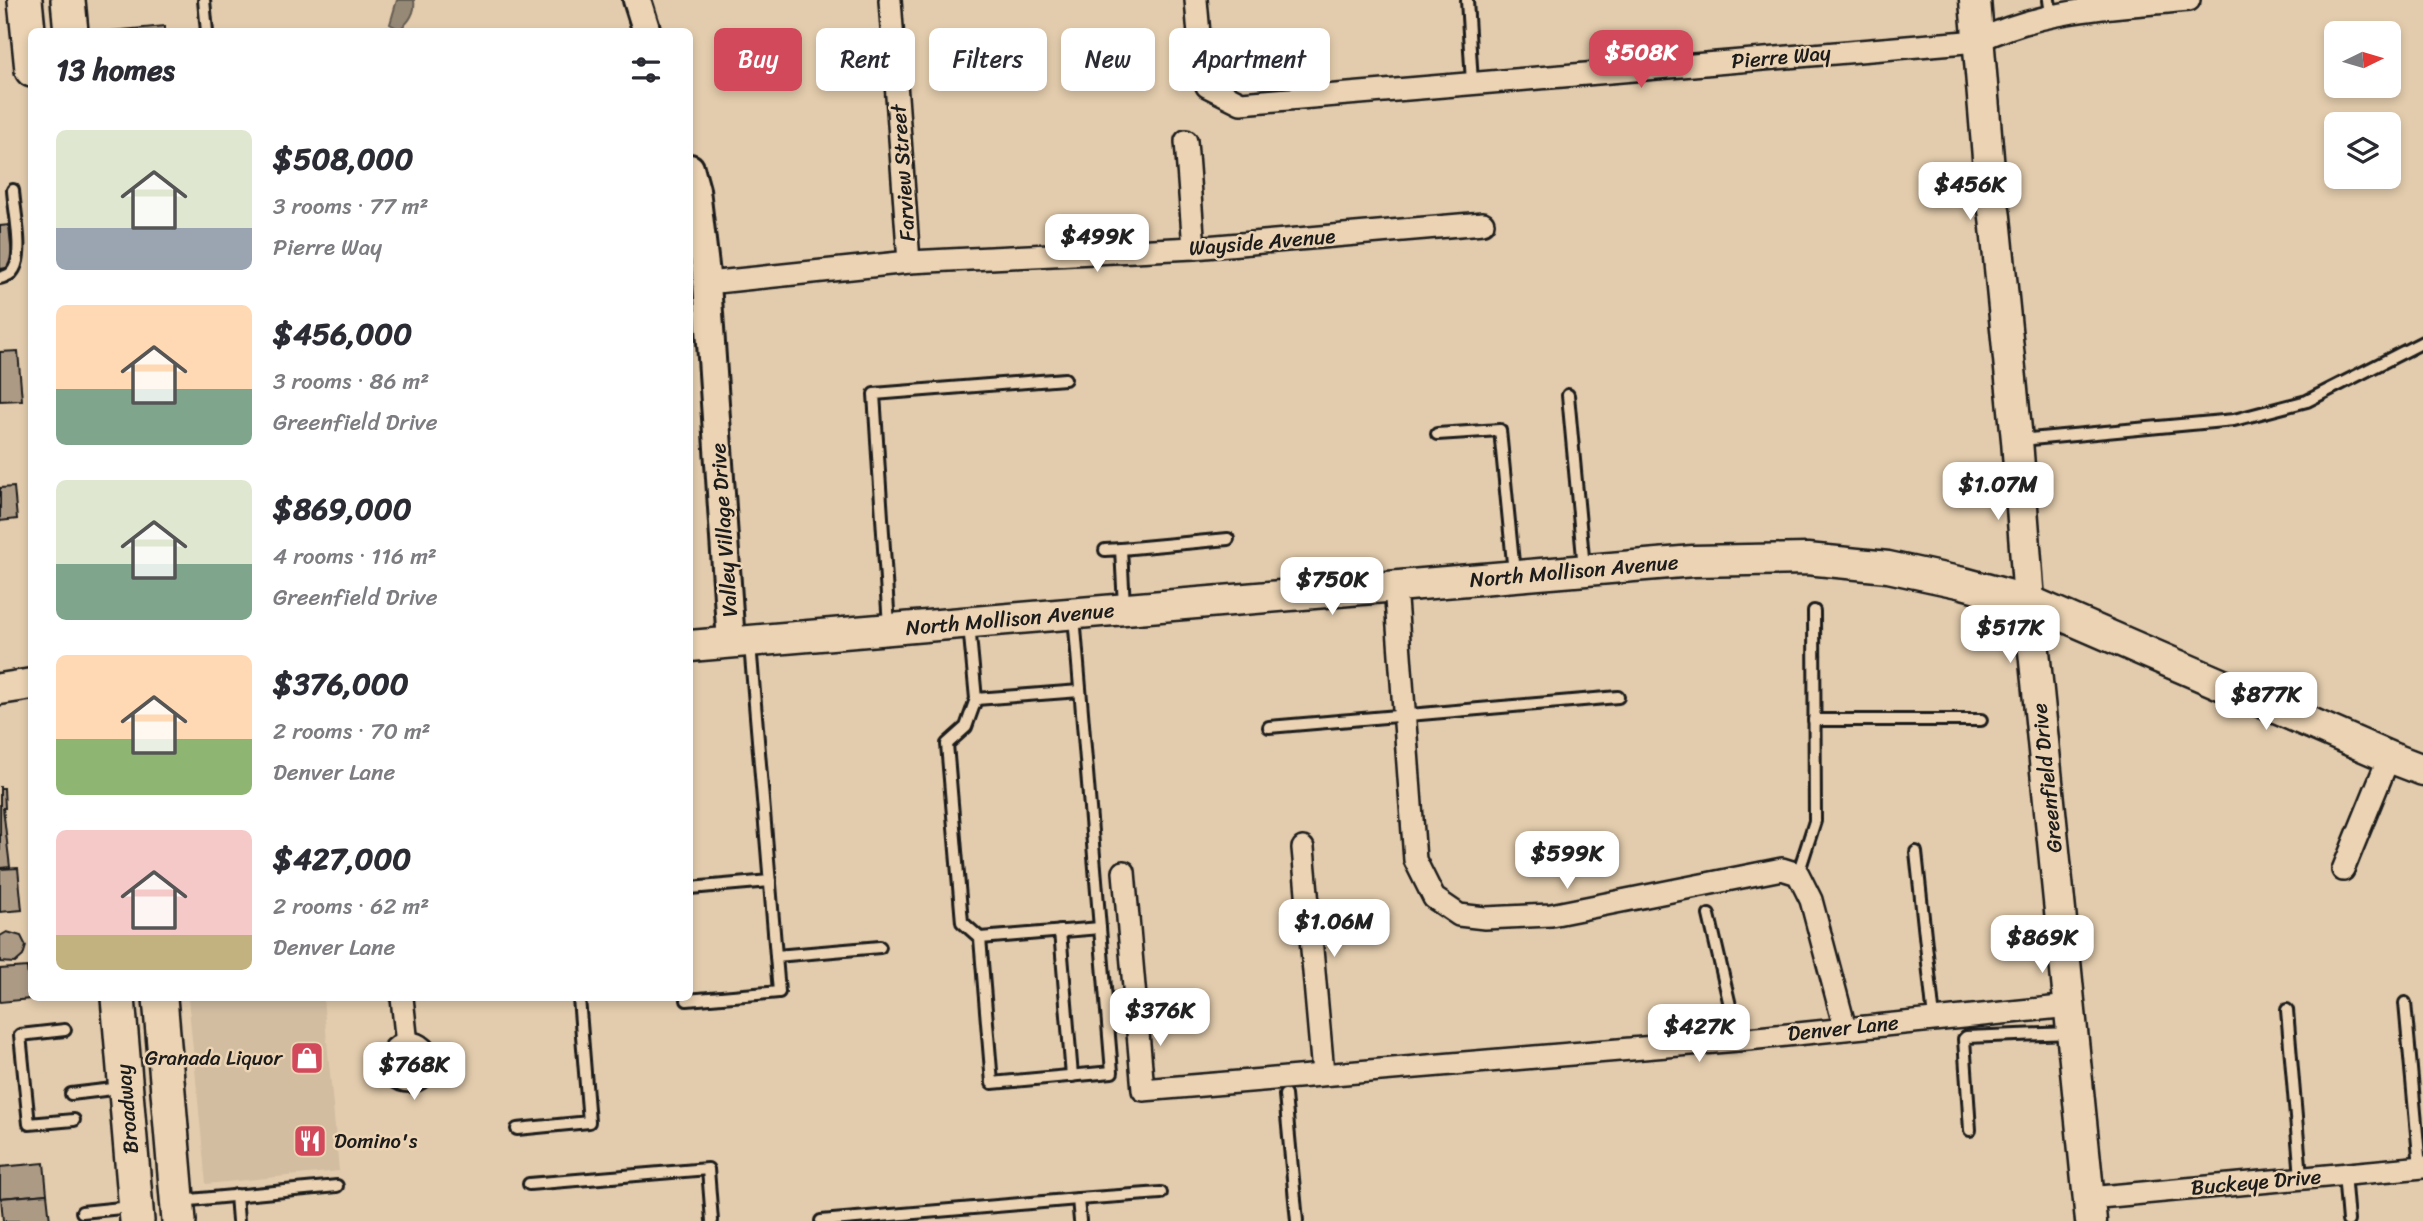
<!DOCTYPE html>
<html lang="en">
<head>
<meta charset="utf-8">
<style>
	body { margin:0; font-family:Sriracha,sans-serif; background:#f7f7f7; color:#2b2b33; height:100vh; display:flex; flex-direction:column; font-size:26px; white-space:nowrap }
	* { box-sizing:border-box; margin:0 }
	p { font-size:23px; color:#7c7c81 }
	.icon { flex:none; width:38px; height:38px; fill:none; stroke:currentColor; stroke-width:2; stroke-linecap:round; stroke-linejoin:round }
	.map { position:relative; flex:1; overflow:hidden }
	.panel { position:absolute; left:28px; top:28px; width:665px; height:973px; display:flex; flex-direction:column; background:#fff; border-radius:10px; box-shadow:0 4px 10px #0003 }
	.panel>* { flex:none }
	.hud { position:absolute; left:714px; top:28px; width:665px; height:63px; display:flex; gap:14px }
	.needle { width:46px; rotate:85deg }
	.tools { position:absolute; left:2324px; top:21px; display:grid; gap:14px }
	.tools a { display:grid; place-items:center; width:77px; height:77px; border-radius:10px; background:#fff; box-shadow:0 4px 10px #0003; font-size:35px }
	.price { position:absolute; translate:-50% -60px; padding:0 16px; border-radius:14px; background:#fff; color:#222; font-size:23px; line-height:46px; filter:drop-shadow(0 2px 4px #0008) }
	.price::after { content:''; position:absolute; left:50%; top:42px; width:21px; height:16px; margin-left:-10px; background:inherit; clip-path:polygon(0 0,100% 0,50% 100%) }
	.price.on { background:#d1495b; color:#fff }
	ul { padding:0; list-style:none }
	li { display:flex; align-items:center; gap:21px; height:175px; padding:0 28px }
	li span { display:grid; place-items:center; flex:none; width:196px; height:140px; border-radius:10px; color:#555 }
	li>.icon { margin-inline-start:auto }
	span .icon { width:84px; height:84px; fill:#fffc; stroke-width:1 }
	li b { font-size:30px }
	h2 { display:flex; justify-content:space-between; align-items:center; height:84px; padding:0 28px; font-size:30px }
	.tag { padding:0 24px; border-radius:10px; background:#fff; box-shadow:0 4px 10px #0003; font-size:24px; line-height:63px }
	.tag.on { background:#d1495b; color:#fff }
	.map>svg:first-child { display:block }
	.built { fill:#d2bda1 }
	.water { fill:#968976; stroke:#655d52; stroke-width:2 }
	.building { fill:#ac9a85; stroke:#1c1c1c; stroke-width:2 }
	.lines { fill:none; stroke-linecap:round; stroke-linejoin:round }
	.service-casing { stroke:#1c1c1c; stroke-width:16 }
	.minor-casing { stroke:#1c1c1c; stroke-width:26 }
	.tertiary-casing { stroke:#1c1c1c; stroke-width:32 }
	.secondary-casing { stroke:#1c1c1c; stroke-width:35 }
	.primary-casing { stroke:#1c1c1c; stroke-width:38 }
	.service { stroke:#ebd3b3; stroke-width:10 }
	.minor { stroke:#ebd3b3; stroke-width:21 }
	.tertiary { stroke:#ebd3b3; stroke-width:26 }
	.secondary { stroke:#ebd3b3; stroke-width:30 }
	.primary { stroke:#ebd3b3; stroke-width:33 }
	.labels { text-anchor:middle; stroke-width:5; stroke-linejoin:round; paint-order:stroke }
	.street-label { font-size:21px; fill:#1c1c1c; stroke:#ebd3b3 }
	.poi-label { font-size:21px; fill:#1c1c1c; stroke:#ebd3b3; text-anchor:end }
</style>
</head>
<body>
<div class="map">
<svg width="2423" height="1221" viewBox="0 0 2423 1221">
	<rect width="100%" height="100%" fill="#e3ccad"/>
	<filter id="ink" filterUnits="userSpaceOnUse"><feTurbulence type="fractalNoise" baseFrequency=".0143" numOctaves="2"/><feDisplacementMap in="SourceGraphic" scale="14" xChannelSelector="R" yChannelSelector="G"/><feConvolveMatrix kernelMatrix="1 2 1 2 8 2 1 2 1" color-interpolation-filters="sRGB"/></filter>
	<g filter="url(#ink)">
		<polygon class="built" points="188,998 323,998 339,1171 206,1184"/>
		<path class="water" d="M397,0H414C416,12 409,23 399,29L390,24Z"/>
		<g class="building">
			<polygon points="165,26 165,32 111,31"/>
			<polygon points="9,225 13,267 0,269 0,226"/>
			<polygon points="18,351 22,400 0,401 0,352"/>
			<polygon points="14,487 17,519 0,521 0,488"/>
			<polygon points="0,786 0,788 4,788 5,808 3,808 10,867 0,868"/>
			<polygon points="18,868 22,910 0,912 0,869"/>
			<polygon points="7,932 21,936 26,946 23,956 15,963 0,962 0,936"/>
			<polygon points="27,967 30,999 0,1002 0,969"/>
			<polygon points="44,1163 47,1194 0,1198 0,1167"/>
			<polygon points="47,1194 50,1221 3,1221 1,1198"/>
		</g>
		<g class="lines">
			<defs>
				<g id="service">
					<polyline points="204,0 207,32"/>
					<polyline points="1467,0 1472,83"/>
					<polyline points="2049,0 2051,14"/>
					<path d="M0,278C6,276 11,275 14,269C24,253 14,209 13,190"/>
					<polyline points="1568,395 1584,568"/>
					<polyline points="1437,434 1500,430 1514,573"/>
					<polyline points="2020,440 2234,420 2307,401 2423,342"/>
					<polyline points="1121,549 1228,539"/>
					<polyline points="1105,550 1121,549 1124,606"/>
					<polyline points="969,625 976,699 966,727 947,744 962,922 980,938 992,1083 1112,1072 1074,616"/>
					<polyline points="889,626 874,394 1065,379"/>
					<polyline points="976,699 1080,691"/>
					<polyline points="1814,720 1981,720"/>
					<polyline points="1269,727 1618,697"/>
					<polyline points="1916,852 1934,1019"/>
					<polyline points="1798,874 1815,821 1814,611"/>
					<polyline points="690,888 770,881"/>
					<polyline points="1709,915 1738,1040"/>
					<polyline points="1060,931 1072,1076"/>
					<polyline points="980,938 1100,928"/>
					<polyline points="776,956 880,947"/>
					<polyline points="687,1000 779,992 750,644"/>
					<polyline points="2405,1003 2420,1167"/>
					<polyline points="2287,1010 2301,1177"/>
					<polyline points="65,1030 20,1035 29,1124 74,1120"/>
					<polyline points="71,1094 121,1088"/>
					<polyline points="1285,1095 1297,1221"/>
					<polyline points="517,1129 589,1122 579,998"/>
					<polyline points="1970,1130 1964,1039 1966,1037 2071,1033"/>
					<polyline points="2344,1173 2348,1221"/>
					<polyline points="529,1184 708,1169 712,1221"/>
					<polyline points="236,1195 238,1221"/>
					<polyline points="180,1201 337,1186"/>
					<polyline points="82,1212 131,1207"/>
					<polyline points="821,1221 1078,1199"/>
					<polyline points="1080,1221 1078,1199 1161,1193"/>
				</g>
				<g id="minor">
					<polyline points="890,0 909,262"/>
					<path d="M1196,0L1202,69L1207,86L1241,103L1978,41C2044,8 2118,7 2189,0"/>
					<polyline points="1186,141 1194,248"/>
					<polyline points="707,283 909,262 1194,248 1483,223"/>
					<polyline points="1395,586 1415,860 1434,898 1459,915 1485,918 1551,915 1782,869 1798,874 1811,900 1845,1028"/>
					<polyline points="1303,848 1323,1073"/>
					<polyline points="2343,870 2389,757"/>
					<polyline points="1124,872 1143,1090 1738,1040 2070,1006"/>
					<polyline points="402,998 407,1044"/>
					<circle cx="409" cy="1062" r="19"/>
					<polyline points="2089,1198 2423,1167"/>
				</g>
				<g id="tertiary">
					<polyline points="637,0 647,32"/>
					<polyline points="690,168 696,190 707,283 731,643"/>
				</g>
				<g id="secondary">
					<polyline points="1975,0 1990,182 1995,217 2017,440 2029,601 2091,1221"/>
					<polyline points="690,646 1693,561 1807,559 1888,567 1963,583 2029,601 2389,757 2423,770"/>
					<polyline points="0,689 32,684"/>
				</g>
				<g id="primary">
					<polyline points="25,0 32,70"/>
					<polyline points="68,0 71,32"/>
					<polyline points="118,998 137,1221"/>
					<polyline points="160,998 179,1221"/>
				</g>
			</defs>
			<use href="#service" class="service-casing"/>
			<use href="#minor" class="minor-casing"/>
			<use href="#tertiary" class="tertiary-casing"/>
			<use href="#secondary" class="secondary-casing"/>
			<use href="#primary" class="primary-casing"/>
			<use href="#service" class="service"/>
			<use href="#minor" class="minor"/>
			<use href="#tertiary" class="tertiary"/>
			<use href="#secondary" class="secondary"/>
			<use href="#primary" class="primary"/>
		</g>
	</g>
	<defs>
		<symbol id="shop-square" viewBox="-11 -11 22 22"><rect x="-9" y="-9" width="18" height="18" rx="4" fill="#d1495b" stroke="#ebd3b3"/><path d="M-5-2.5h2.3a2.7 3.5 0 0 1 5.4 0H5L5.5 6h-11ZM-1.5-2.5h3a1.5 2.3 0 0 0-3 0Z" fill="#fff"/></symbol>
		<symbol id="restaurant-square" viewBox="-11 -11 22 22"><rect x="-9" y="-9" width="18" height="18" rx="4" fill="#d1495b" stroke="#ebd3b3"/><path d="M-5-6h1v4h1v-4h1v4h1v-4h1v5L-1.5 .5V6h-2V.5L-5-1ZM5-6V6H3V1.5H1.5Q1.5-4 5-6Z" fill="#fff"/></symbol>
	</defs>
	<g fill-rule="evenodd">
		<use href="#shop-square" x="288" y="1039" width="38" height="38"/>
		<use href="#restaurant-square" x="291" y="1122" width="38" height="38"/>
	</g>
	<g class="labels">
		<g class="street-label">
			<text transform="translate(1781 57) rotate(-5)" y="7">Pierre Way</text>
			<text transform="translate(903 173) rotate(-94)" y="7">Farview Street</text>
			<text transform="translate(1262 242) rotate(-5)" y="7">Wayside Avenue</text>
			<text transform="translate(724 530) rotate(-94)" y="7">Valley Village Drive</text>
			<text transform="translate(1574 571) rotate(-5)" y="7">North Mollison Avenue</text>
			<text transform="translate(1010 619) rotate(-5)" y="7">North Mollison Avenue</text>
			<text transform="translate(2047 778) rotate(-96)" y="7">Greenfield Drive</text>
			<text transform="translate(1843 1028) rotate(-6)" y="7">Denver Lane</text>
			<text transform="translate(127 1109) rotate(-95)" y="7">Broadway</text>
			<text transform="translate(2256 1182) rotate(-5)" y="7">Buckeye Drive</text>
		</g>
		<g class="poi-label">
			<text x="282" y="1065">Granada Liquor</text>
			<text x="334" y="1148" text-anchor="start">Domino's</text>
		</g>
	</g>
</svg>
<div class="tools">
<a><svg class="needle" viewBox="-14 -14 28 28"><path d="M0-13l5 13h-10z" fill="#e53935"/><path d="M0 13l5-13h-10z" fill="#7c7c81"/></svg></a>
<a><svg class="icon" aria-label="layers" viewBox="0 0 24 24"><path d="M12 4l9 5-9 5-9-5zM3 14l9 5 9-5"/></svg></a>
</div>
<b class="price on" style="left:1641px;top:90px">$508K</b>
<b class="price" style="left:1970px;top:222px">$456K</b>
<b class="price" style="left:1097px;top:274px">$499K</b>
<b class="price" style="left:1998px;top:522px">$1.07M</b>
<b class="price" style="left:1332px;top:617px">$750K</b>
<b class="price" style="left:2010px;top:665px">$517K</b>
<b class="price" style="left:2266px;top:732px">$877K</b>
<b class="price" style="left:1567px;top:891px">$599K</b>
<b class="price" style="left:1334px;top:959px">$1.06M</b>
<b class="price" style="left:2042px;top:975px">$869K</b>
<b class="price" style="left:1160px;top:1048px">$376K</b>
<b class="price" style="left:1699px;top:1064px">$427K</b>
<b class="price" style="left:414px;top:1102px">$768K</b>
<div class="hud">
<a class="tag on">Buy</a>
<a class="tag">Rent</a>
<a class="tag">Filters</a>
<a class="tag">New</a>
<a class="tag">Apartment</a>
</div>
<section class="panel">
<h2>13 homes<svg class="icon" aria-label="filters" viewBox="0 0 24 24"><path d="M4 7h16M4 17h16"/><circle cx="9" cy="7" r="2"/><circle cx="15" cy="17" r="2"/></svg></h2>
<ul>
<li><span style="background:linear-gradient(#dfe7d0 70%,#9aa5b1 0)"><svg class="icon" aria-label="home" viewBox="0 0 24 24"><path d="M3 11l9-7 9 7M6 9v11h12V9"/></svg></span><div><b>$508,000</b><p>3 rooms · 77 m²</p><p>Pierre Way</p></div></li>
<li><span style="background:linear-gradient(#ffd9b3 60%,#7fa58c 0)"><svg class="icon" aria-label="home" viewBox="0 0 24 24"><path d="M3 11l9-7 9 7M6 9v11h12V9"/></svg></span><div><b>$456,000</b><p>3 rooms · 86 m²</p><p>Greenfield Drive</p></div></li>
<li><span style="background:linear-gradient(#dfe7d0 60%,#7fa58c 0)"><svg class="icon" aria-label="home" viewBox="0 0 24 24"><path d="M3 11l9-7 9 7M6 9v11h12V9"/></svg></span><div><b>$869,000</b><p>4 rooms · 116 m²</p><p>Greenfield Drive</p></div></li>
<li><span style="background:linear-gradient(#ffd9b3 60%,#8fb573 0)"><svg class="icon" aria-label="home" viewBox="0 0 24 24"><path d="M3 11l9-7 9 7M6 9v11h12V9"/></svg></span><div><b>$376,000</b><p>2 rooms · 70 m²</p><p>Denver Lane</p></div></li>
<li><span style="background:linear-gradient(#f6c9c9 75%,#c2b280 0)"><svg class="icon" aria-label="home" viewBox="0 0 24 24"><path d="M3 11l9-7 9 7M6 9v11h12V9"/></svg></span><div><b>$427,000</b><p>2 rooms · 62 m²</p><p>Denver Lane</p></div></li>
</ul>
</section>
</div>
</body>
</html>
